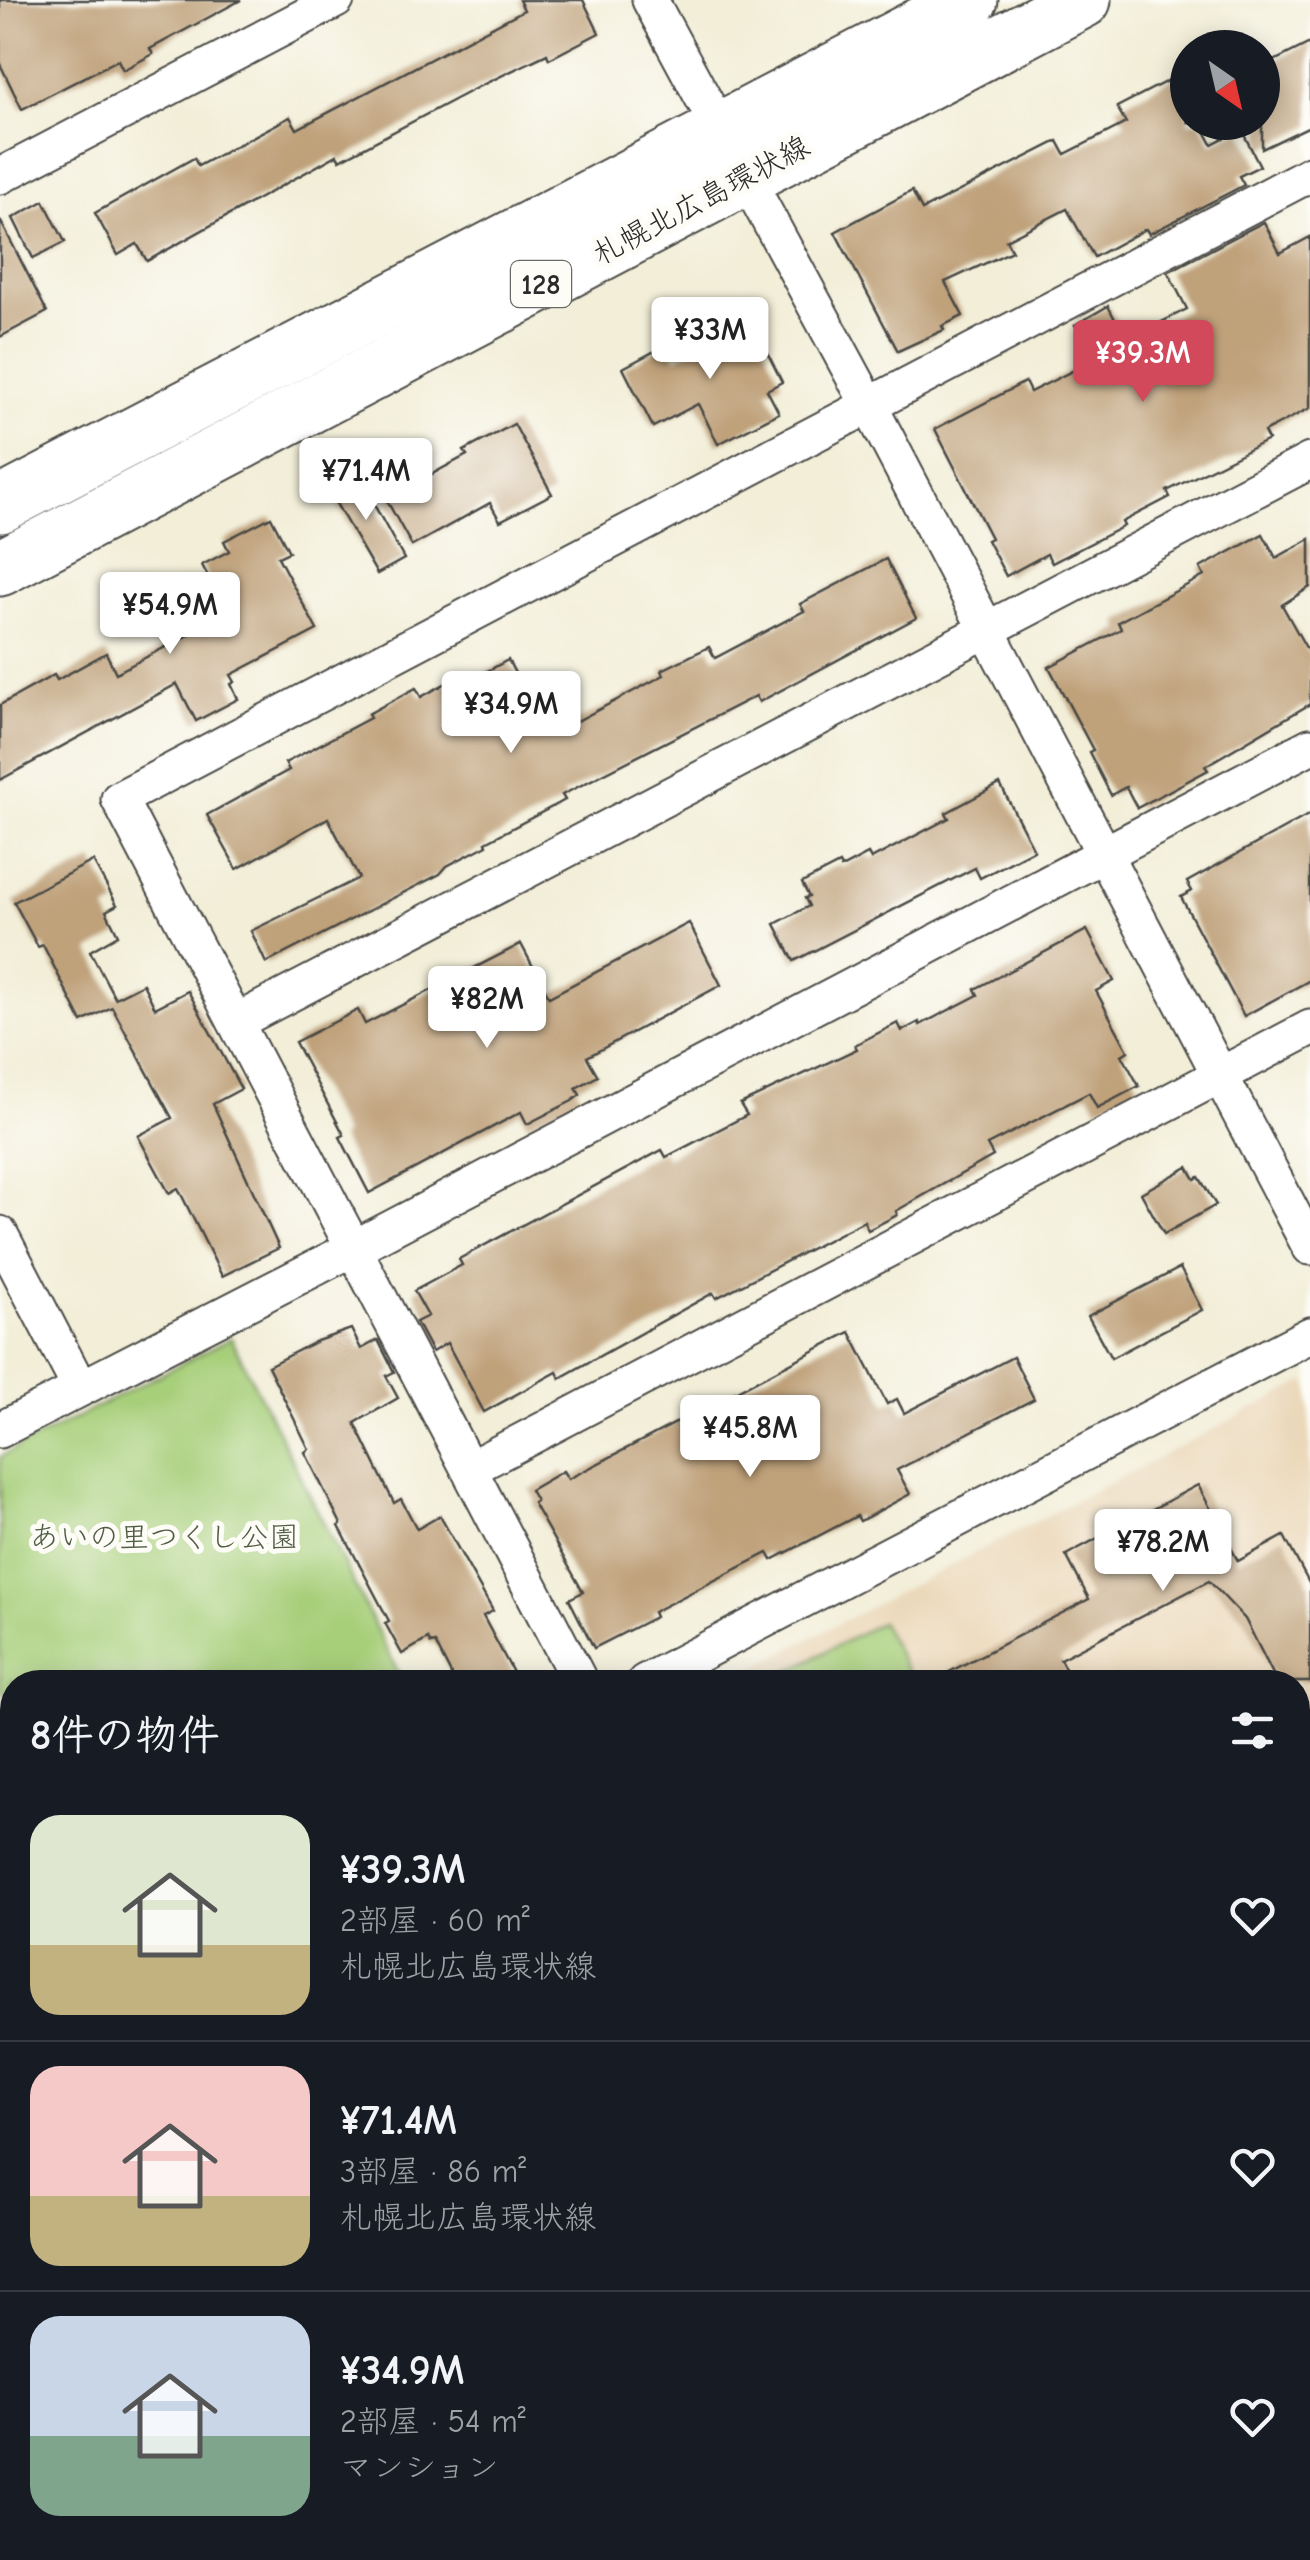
<!DOCTYPE html>
<html lang="ja">
<head>
<meta charset="utf-8">
<style>
	body { margin:0; font-family:"Comic Neue","Klee One",sans-serif; background:#242831; color:#f1f3f6; height:100vh; display:flex; flex-direction:column; font-size:38px; white-space:nowrap }
	* { box-sizing:border-box; margin:0 }
	p { font-size:32px; color:#9ea1a6 }
	.icon { flex:none; width:55px; height:55px; fill:none; stroke:currentColor; stroke-width:2; stroke-linecap:round; stroke-linejoin:round }
	.map { position:relative; flex:1; overflow:hidden }
	.panel { position:absolute; left:0px; top:1670px; width:1310px; height:890px; display:flex; flex-direction:column; background:#171b24; border-radius:40px 40px 0 0; box-shadow:0 5px 25px #0003 }
	.panel>* { flex:none }
	.needle { width:65px; rotate:146deg }
	.fabs { position:absolute; left:1170px; top:30px; display:grid; gap:20px }
	.fabs a { display:grid; place-items:center; width:110px; height:110px; border-radius:50%; background:#171b24; box-shadow:0 5px 25px #0003; font-size:50px }
	.price { position:absolute; translate:-50% -85px; padding:0 22px; border-radius:10px; background:#fff; color:#222; font-size:32px; line-height:65px; filter:drop-shadow(0 2px 5px #0008) }
	.price::after { content:''; position:absolute; left:50%; top:60px; width:30px; height:22px; margin-left:-15px; background:inherit; clip-path:polygon(0 0,100% 0,50% 100%) }
	.price.active { background:#d1495b; color:#fff }
	ul { padding:0; list-style:none }
	li { display:flex; align-items:center; gap:30px; height:250px; padding:0 30px }
	li+li { border-top:2px solid #363941 }
	li span { display:grid; place-items:center; flex:none; width:280px; height:200px; border-radius:30px; color:#555 }
	li>.icon { margin-inline-start:auto }
	span .icon { width:120px; height:120px; fill:#fffc; stroke-width:1 }
	li b { font-size:42px }
	h2 { display:flex; justify-content:space-between; align-items:center; height:120px; padding:0 30px; font-size:42px }
	.map>svg:first-child { display:block }
	.built { fill:#ebd8ba }
	.green { fill:#a7cf7a; stroke:#697d52; stroke-width:2.5 }
	.forest { fill:#85b26a; stroke:#586e4a; stroke-width:2.5 }
	.water { fill:#59c6d0; stroke:#42787e; stroke-width:2.5 }
	.lines { fill:none; stroke-linecap:round; stroke-linejoin:round }
	.stream { stroke:#59c6d0; stroke-width:12 }
	.building { fill:#bfa17a }
	.minor-casing { stroke:#494845; stroke-width:39 }
	.primary-casing { stroke:#494845; stroke-width:59 }
	.minor { stroke:#fff; stroke-width:35 }
	.primary { stroke:#fff; stroke-width:55 }
	.labels { text-anchor:middle; stroke-width:10; stroke-linejoin:round; paint-order:stroke }
	.shield { fill:#fdfcf7; stroke:#6a6a68; stroke-width:2.5 }
	.shield-label { font-size:28px; font-weight:bold; fill:#2b2b2b }
	.street-label { font-size:30px; fill:#2b2b2b; stroke:#fdfcf7 }
	.park-label { font-size:30px; fill:#505c43; stroke:#fdfcf7 }
</style>
</head>
<body>
<div class="map">
<svg width="1310" height="2560" viewBox="0 0 1310 2560">
	<rect width="100%" height="100%" fill="#fdfcf7"/>
	<filter id="ink" filterUnits="userSpaceOnUse"><feTurbulence type="fractalNoise" baseFrequency=".01" numOctaves="2"/><feDisplacementMap in="SourceGraphic" scale="20" xChannelSelector="R" yChannelSelector="G"/><feConvolveMatrix kernelMatrix="1 2 1 2 8 2 1 2 1" color-interpolation-filters="sRGB"/></filter>
	<filter id="wash" filterUnits="userSpaceOnUse"><feTurbulence type="fractalNoise" baseFrequency=".0048" numOctaves="4" result="noise"/><feDisplacementMap in="SourceGraphic" scale="40" xChannelSelector="R" yChannelSelector="G"/><feGaussianBlur stdDeviation="2.25" result="paint"/><feColorMatrix in="noise" values="0 0 0 0 0 0 0 0 0 0 0 0 0 0 0 0 0 1.4 0 .05"/><feComposite in="paint" operator="in"/></filter>
	<g filter="url(#wash)">
		<rect width="100%" height="100%" fill="#f2eed8"/>
		<polygon class="built" points="1306,1381 1310,1389 1310,2156 1298,2162 1298,1682 726,1682"/>
		<g class="green">
			<polygon points="231,1338 403,1682 12,1682 12,1710 0,1686 0,1457"/>
			<polygon points="881,1622 913,1682 769,1682"/>
		</g>
		<g class="forest">
			<polygon points="1310,2196 1310,2359 1298,2366 1298,2203"/>
			<polygon points="633,2548 951,2548 927,2560 609,2560"/>
		</g>
		<polygon class="water" points="1310,2048 1310,2140 1298,2147 1298,2055"/>
		<g class="lines">
			<g class="stream">
				<polyline points="1298,2234 1310,2227"/>
				<polyline points="675,2560 700,2548"/>
			</g>
		</g>
		<g id="blocks">
			<g class="building">
				<polygon points="0,0 241,0 150,49 153,54 123,70 118,60 22,109 0,64"/>
				<polygon points="519,0 583,0 599,33 549,59 547,54 480,86 340,160 337,155 147,261 137,244 118,255 95,213 194,158 198,166 290,117 297,129 524,10"/>
				<polygon points="1310,43 1310,126 1262,149 1262,67"/>
				<polygon points="1175,77 1188,101 1188,122 1200,122 1212,144 1241,129 1260,166 1239,176 1244,185 1149,234 1146,229 1094,257 1067,209 1006,240 1012,251 945,282 963,316 942,326 944,330 898,351 835,232 912,191 922,210 1058,141 1065,154 1126,123 1117,107"/>
				<polygon points="44,201 65,242 33,258 13,218"/>
				<polygon points="0,220 47,312 0,337"/>
				<polygon points="1264,222 1280,253 1310,237 1310,408 1264,432 1268,440 1167,491 1170,497 1122,522 1124,526 1052,563 1047,554 1006,576 987,540 991,538 935,429 1025,382 1030,392 1094,360 1075,325 1108,306 1126,340 1187,309 1168,272"/>
				<polygon points="751,320 782,382 767,390 779,413 718,444 698,404 653,427 623,368 668,344 676,358"/>
				<polygon points="514,424 552,494 500,521 490,503 412,546 386,499 467,455 464,451"/>
				<polygon points="356,472 404,559 377,574 327,488"/>
				<polygon points="271,517 289,552 278,557 317,630 231,675 235,682 231,684 238,699 196,721 177,684 0,780 0,705 54,675 57,680 106,653 116,673 228,614 202,565 229,551 224,541"/>
				<polygon points="1263,534 1276,558 1310,539 1310,587 1282,605 1310,655 1310,704 1205,766 1208,770 1137,808 1126,787 1111,795 1089,752 1093,750 1049,667 1121,629 1118,622 1204,576 1200,568"/>
				<polygon points="886,559 916,618 759,702 756,696 562,795 565,800 486,842 487,845 447,866 440,874 266,963 251,931 359,878 328,818 237,869 207,815 289,770 285,763 370,718 368,714 416,688 421,697 461,675 465,683 508,660 536,713 548,707 560,730 664,675 662,670 709,647 715,658 804,611 800,604"/>
				<polygon points="1000,784 1034,850 980,878 975,868 794,961 775,924 809,906 805,898 809,897 802,883 839,864 841,868 868,854 871,859 949,818 946,813"/>
				<polygon points="1310,814 1310,980 1244,1016 1181,897 1192,891 1187,882"/>
				<polygon points="93,861 117,905 106,911 118,935 90,951 115,998 143,984 155,1008 188,991 241,1089 213,1104 279,1248 222,1276 178,1188 169,1193 138,1136 172,1118 112,1007 82,1022 43,945 38,947 14,902"/>
				<polygon points="689,923 721,985 587,1057 598,1076 576,1088 580,1095 572,1101 527,1124 521,1112 369,1193 340,1137 344,1135 295,1042 358,1010 365,1024 521,944 549,997"/>
				<polygon points="1087,930 1114,981 1096,991 1128,1051 1122,1055 1139,1086 1097,1108 1089,1093 987,1145 993,1156 896,1211 897,1215 868,1230 864,1221 716,1298 713,1293 560,1378 557,1372 484,1412 447,1343 432,1352 416,1322 428,1316 414,1291 462,1265 459,1259 662,1150 666,1157 747,1115 740,1104 857,1049 855,1045 898,1023 902,1031 919,1022 920,1025 978,995 975,989"/>
				<polygon points="1188,1167 1195,1179 1199,1177 1216,1205 1164,1234 1141,1193"/>
				<polygon points="1180,1268 1202,1310 1111,1358 1088,1316"/>
				<polygon points="351,1329 361,1349 378,1340 394,1372 386,1376 398,1398 355,1423 394,1503 401,1499 417,1529 440,1516 493,1611 483,1616 518,1682 455,1682 435,1643 431,1644 428,1639 402,1654 385,1623 389,1621 339,1526 341,1524 305,1452 309,1449 268,1366 317,1341"/>
				<polygon points="850,1332 887,1404 897,1399 904,1413 1013,1357 1034,1399 897,1470 910,1494 860,1521 857,1516 772,1560 768,1553 653,1612 655,1617 594,1648 569,1599 583,1592 533,1503 536,1501 530,1490 563,1471 568,1479"/>
				<polygon points="1198,1485 1238,1561 1284,1536 1310,1585 1310,1682 1277,1682 1245,1619 1209,1581 1060,1659 1072,1682 930,1682 1089,1599 1066,1555"/>
			</g>
		</g>
	</g>
	<g filter="url(#ink)">
		<use href="#blocks" fill-opacity="0" stroke="#494845" stroke-width="2.5"/>
		<g class="lines">
			<defs>
				<g id="minor">
					<polyline points="650,0 869,405 1310,1247"/>
					<polyline points="0,176 336,0"/>
					<polyline points="236,1022 1310,461"/>
					<polyline points="0,1234 80,1388"/>
					<polyline points="0,1430 352,1249 1310,746"/>
					<polyline points="469,1469 1310,1028"/>
					<polyline points="580,1682 119,799 1310,174"/>
					<polyline points="645,1682 1310,1335"/>
					<polyline points="0,2020 12,2013"/>
					<polyline points="0,2329 12,2352"/>
					<polyline points="1298,2528 1310,2522"/>
					<polyline points="220,2560 244,2548"/>
					<polyline points="1236,2560 1260,2548"/>
				</g>
				<g id="primary">
					<polyline points="0,505 970,0"/>
					<polyline points="0,568 1083,0"/>
				</g>
			</defs>
			<use href="#minor" class="minor-casing"/>
			<use href="#primary" class="primary-casing"/>
			<use href="#minor" class="minor"/>
			<use href="#primary" class="primary"/>
		</g>
	</g>
	<g class="labels">
		<rect class="shield" x="511" y="261" width="60" height="46" rx="8"/>
		<g class="shield-label">
			<text x="541" y="294">128</text>
		</g>
		<g class="street-label">
			<text transform="translate(701 200) rotate(-28)" y="10">札幌北広島環状線</text>
		</g>
		<g class="park-label">
			<text x="164" y="1547">あいの里つくし公園</text>
		</g>
	</g>
</svg>
<div class="fabs">
<a><svg class="needle" viewBox="-14 -14 28 28"><path d="M0-13l5 13h-10z" fill="#e53935"/><path d="M0 13l5-13h-10z" fill="#9ea1a6"/></svg></a>
</div>
<b class="price" style="left:710px;top:382px">¥33M</b>
<b class="price active" style="left:1143px;top:405px">¥39.3M</b>
<b class="price" style="left:366px;top:523px">¥71.4M</b>
<b class="price" style="left:170px;top:657px">¥54.9M</b>
<b class="price" style="left:511px;top:756px">¥34.9M</b>
<b class="price" style="left:487px;top:1051px">¥82M</b>
<b class="price" style="left:750px;top:1480px">¥45.8M</b>
<b class="price" style="left:1163px;top:1594px">¥78.2M</b>
<section class="panel">
<h2>8件の物件<svg class="icon" aria-label="filters" viewBox="0 0 24 24"><path d="M4 7h16M4 17h16"/><circle cx="9" cy="7" r="2"/><circle cx="15" cy="17" r="2"/></svg></h2>
<ul>
<li><span style="background:linear-gradient(#dfe7d0 65%,#c2b280 0)"><svg class="icon" aria-label="home" viewBox="0 0 24 24"><path d="M3 11l9-7 9 7M6 9v11h12V9"/></svg></span><div><b>¥39.3M</b><p>2部屋 · 60 m²</p><p>札幌北広島環状線</p></div><svg class="icon" aria-label="heart" viewBox="0 0 24 24"><path d="M12 20l-8-8c-3-5 5-10 8-4 3-6 11-1 8 4z"/></svg></li>
<li><span style="background:linear-gradient(#f6c9c9 65%,#c2b280 0)"><svg class="icon" aria-label="home" viewBox="0 0 24 24"><path d="M3 11l9-7 9 7M6 9v11h12V9"/></svg></span><div><b>¥71.4M</b><p>3部屋 · 86 m²</p><p>札幌北広島環状線</p></div><svg class="icon" aria-label="heart" viewBox="0 0 24 24"><path d="M12 20l-8-8c-3-5 5-10 8-4 3-6 11-1 8 4z"/></svg></li>
<li><span style="background:linear-gradient(#c9d6e8 60%,#7fa58c 0)"><svg class="icon" aria-label="home" viewBox="0 0 24 24"><path d="M3 11l9-7 9 7M6 9v11h12V9"/></svg></span><div><b>¥34.9M</b><p>2部屋 · 54 m²</p><p>マンション</p></div><svg class="icon" aria-label="heart" viewBox="0 0 24 24"><path d="M12 20l-8-8c-3-5 5-10 8-4 3-6 11-1 8 4z"/></svg></li>
</ul>
</section>
</div>
</body>
</html>
